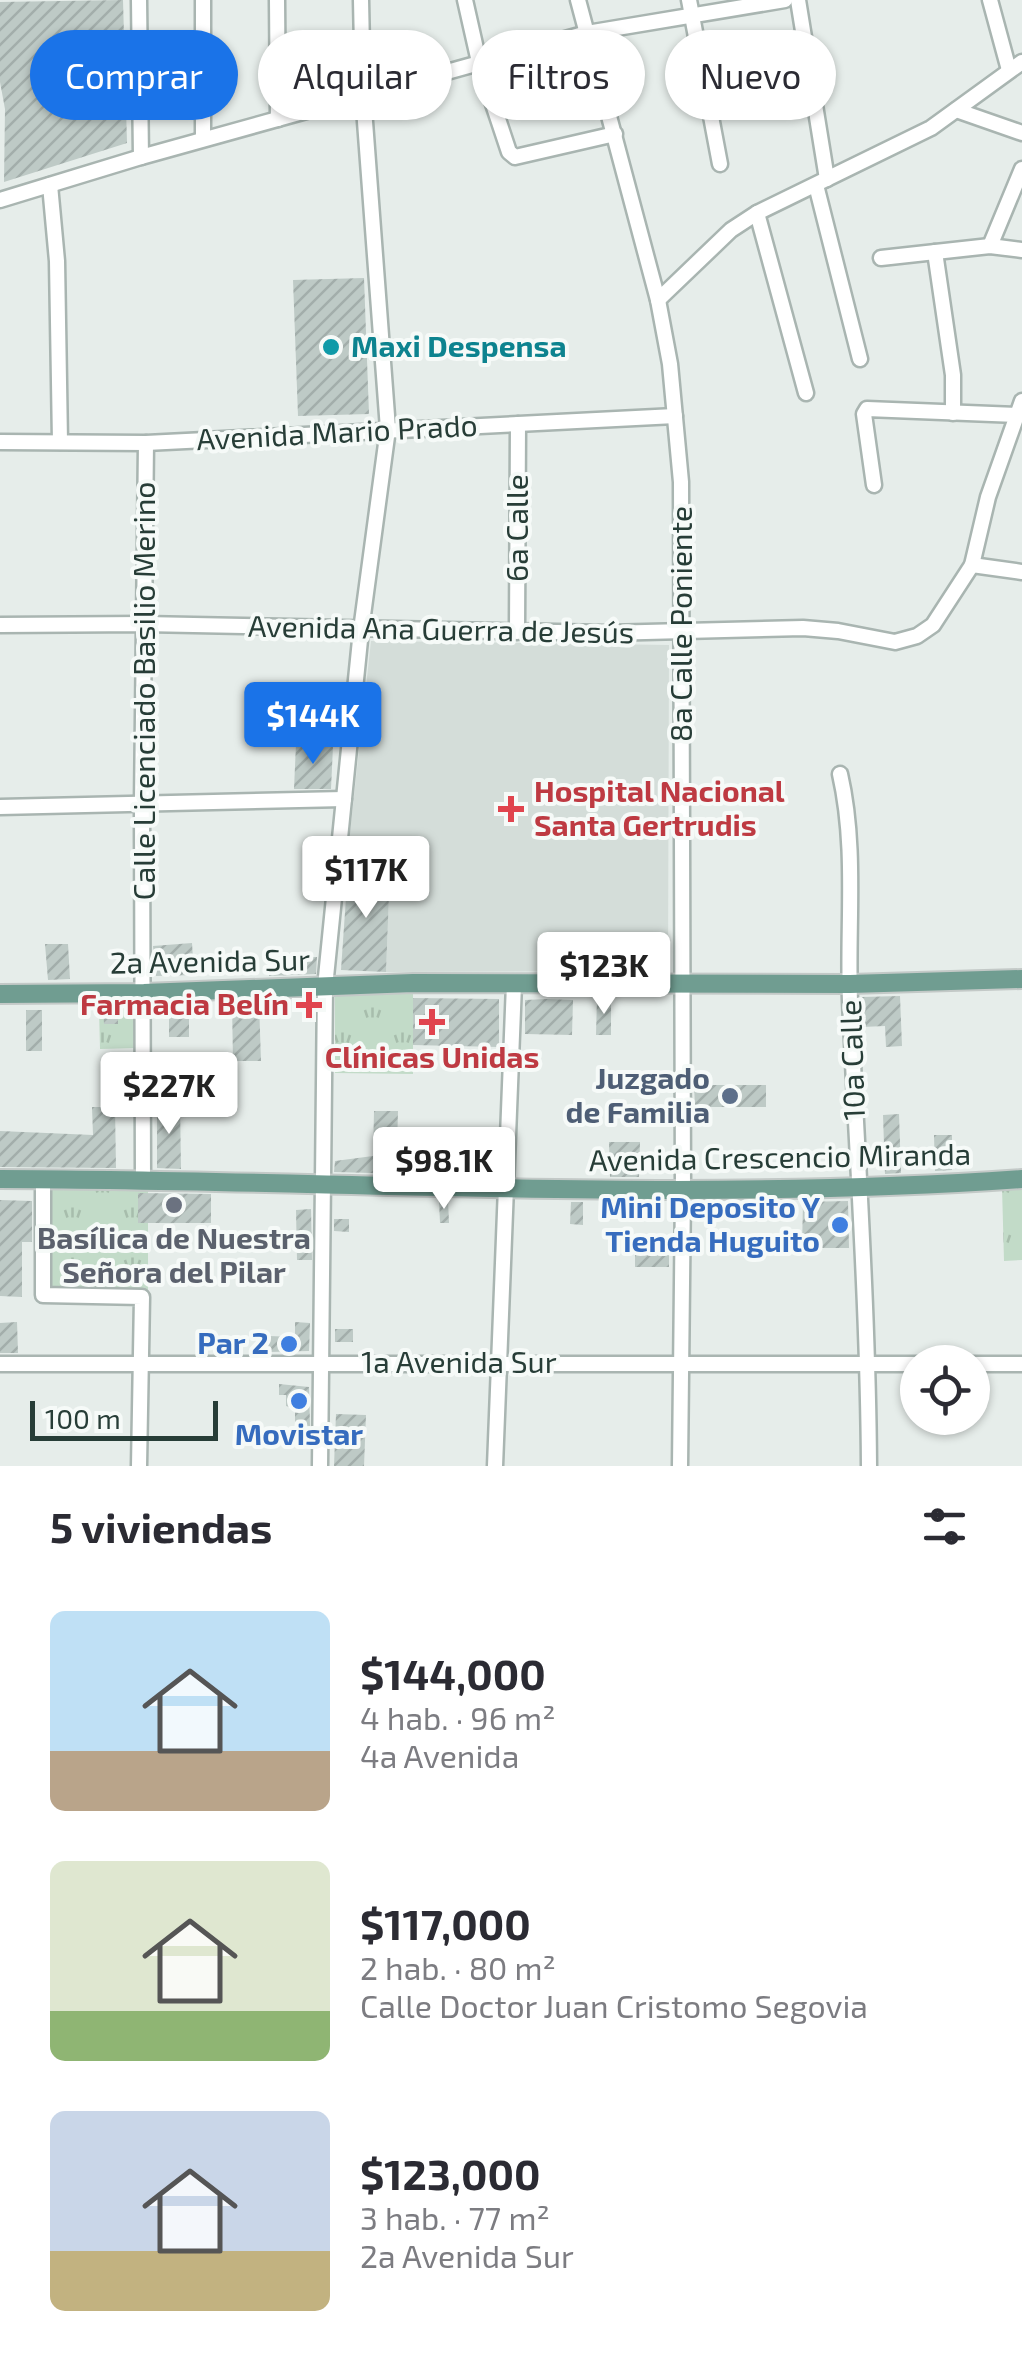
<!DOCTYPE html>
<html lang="es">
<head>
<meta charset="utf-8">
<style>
	body { margin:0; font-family:"Exo 2",sans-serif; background:#f2f2f3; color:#2b2b33; height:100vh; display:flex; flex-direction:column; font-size:38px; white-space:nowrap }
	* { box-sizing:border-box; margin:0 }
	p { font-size:32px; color:#7c7c81 }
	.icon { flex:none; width:55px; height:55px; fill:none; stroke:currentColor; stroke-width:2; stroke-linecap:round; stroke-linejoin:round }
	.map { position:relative; height:1466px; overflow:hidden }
	.side { display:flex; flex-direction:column; background:#fff; flex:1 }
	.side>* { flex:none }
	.banner { position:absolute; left:30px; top:30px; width:962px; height:90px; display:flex; gap:20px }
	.buttons { position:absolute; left:900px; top:1345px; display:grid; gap:20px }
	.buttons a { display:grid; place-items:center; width:90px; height:90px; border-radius:50%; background:#fff; box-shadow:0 2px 8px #0004; font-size:50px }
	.scale { position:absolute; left:30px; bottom:25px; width:188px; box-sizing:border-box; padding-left:10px; border:5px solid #273d37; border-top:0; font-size:28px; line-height:35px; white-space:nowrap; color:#273d37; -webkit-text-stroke:8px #f6faf8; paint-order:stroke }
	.price { position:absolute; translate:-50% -85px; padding:0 22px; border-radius:10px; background:#fff; color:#222; font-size:32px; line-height:65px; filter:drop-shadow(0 2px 5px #0008) }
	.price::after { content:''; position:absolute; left:50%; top:60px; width:30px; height:22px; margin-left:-15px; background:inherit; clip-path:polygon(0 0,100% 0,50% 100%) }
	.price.current { background:#1a73e8; color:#fff }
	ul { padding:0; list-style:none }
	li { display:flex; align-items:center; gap:30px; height:250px; padding:0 50px }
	li span { display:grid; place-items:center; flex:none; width:280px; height:200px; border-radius:15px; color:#555 }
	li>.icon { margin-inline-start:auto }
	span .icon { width:120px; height:120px; fill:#fffc; stroke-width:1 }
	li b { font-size:42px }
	h2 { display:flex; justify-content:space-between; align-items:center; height:120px; padding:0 50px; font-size:42px }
	.pill { padding:0 35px; border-radius:45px; background:#fff; box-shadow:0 2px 8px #0004; font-size:35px; line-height:90px }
	.pill.current { background:#1a73e8; color:#fff }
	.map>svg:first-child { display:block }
	.built { fill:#d4ddd9 }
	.park { fill:url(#park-tufts) }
	.building { fill:url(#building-hatch) }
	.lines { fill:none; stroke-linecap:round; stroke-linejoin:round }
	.minor-casing { stroke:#a9b5b1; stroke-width:19 }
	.major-casing { stroke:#c3c9c7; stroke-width:22 }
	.minor { stroke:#fff; stroke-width:14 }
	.major { stroke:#709d91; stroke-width:18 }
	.culture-dot { fill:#0f9aa8; stroke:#f6faf8; stroke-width:4 }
	.health-dot { fill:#e0444e; stroke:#f6faf8; stroke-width:4 }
	.service-dot { fill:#5c6f8a; stroke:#f6faf8; stroke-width:4 }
	.worship-dot { fill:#6b7280; stroke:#f6faf8; stroke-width:4 }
	.shop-dot { fill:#3f7fe0; stroke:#f6faf8; stroke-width:4 }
	.labels { text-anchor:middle; stroke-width:8; stroke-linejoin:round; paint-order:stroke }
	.culture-label { font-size:30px; font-weight:bold; fill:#0d838f; stroke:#f6faf8; text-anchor:start }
	.street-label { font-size:30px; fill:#273d37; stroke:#f6faf8 }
	.health-label { font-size:30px; font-weight:bold; fill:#be3a42; stroke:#f6faf8; text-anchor:start }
	.service-label { font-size:30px; font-weight:bold; fill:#4e5e75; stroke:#f6faf8; text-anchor:end }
	.shop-label { font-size:30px; font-weight:bold; fill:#366cbe; stroke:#f6faf8; text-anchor:end }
	.worship-label { font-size:30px; font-weight:bold; fill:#5b616d; stroke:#f6faf8 }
</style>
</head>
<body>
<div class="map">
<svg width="1022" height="1466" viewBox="0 0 1022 1466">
	<defs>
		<pattern id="park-tufts" width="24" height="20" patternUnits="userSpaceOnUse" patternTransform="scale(2.5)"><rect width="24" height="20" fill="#c2dbc8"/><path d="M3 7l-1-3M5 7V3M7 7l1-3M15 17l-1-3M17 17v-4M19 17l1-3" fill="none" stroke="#a7bdac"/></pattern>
		<pattern id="building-hatch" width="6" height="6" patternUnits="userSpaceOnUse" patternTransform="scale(2.5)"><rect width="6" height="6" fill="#becac6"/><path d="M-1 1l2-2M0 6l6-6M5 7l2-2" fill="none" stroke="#a3aeab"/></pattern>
	</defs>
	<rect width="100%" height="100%" fill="#e6edea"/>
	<polygon class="built" points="371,641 669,645 668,971 386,972 390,872 346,869"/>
	<g class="park">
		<polygon points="335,991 413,992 413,1074 335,1073"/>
		<polygon points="134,1008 136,1048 100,1049 99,1009"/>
		<polygon points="47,1185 148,1185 148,1292 47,1291"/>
		<polygon points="1002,1187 1022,1187 1022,1260 1004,1261"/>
	</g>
	<g class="building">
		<polygon points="123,0 127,143 4,182 5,109 0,82 0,2"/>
		<polygon points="364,278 369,414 298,416 293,280"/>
		<polygon points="296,744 333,746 331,789 294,789"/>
		<polygon points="348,869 390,871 386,972 341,970"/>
		<polygon points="192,943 194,975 156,976 153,946"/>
		<polygon points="45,944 68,944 70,979 48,980"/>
		<polygon points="306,957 317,957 316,974 269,976 269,959"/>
		<polygon points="900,996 902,1046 886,1047 885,1026 862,1027 862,997"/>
		<polygon points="413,998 499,999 499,1047 413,1045"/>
		<polygon points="597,998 611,998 611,1035 596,1035"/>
		<polygon points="547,999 573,1000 572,1035 525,1034 525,1000"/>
		<polygon points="259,1002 261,1061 233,1061 232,1003"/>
		<polygon points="189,1004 189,1037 169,1037 169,1005"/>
		<polygon points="103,1009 118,1009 118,1024 104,1024"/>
		<rect x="26" y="1010" width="16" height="41"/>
		<polygon points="694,1085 766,1085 766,1107 695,1107"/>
		<polygon points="180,1104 181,1169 157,1168 157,1106"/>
		<polygon points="92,1107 115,1107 116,1168 0,1167 0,1131 93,1135"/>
		<polygon points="374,1111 398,1111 397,1147 447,1148 446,1175 334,1172 335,1161 373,1156"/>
		<polygon points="899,1114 901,1173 885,1174 883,1115"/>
		<polygon points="934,1135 952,1135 952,1170 935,1171"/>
		<polygon points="609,1142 640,1142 639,1177 610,1177"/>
		<polygon points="138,1193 211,1194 211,1223 138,1223"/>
		<polygon points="0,1200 32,1201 32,1242 22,1242 22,1297 0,1296"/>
		<polygon points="448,1200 449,1223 440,1223 439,1201"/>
		<polygon points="848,1201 849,1248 802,1248 803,1202"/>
		<polygon points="571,1202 583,1202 583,1225 570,1224"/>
		<polygon points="311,1209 312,1260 297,1260 296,1210"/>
		<polygon points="334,1219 349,1219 349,1232 334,1231"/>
		<rect x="635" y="1249" width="34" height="18"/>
		<polygon points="17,1322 18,1353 0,1353 0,1323"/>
		<polygon points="295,1322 310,1323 309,1351 268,1352 269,1336 295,1337"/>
		<rect x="335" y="1329" width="18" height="13"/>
		<polygon points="279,1384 309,1387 310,1426 295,1425 295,1408 286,1406 286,1395 279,1395"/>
		<polygon points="336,1414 366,1415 364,1466 334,1466"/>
	</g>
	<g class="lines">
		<defs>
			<g id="minor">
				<polyline points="139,0 141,157"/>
				<polyline points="277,0 278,119"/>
				<polyline points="465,0 479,62 509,152 515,157 615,134"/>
				<polyline points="578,0 658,300 670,364 681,482 683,1191 680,1466"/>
				<polyline points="689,0 720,164"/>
				<polyline points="798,0 827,179"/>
				<polyline points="990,0 1009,70"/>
				<polyline points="956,110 1022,133"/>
				<polyline points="203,139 203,0"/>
				<polyline points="50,185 57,261 60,442"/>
				<polyline points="816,185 860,359"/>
				<polyline points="0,200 141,157 587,33 785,0"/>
				<polyline points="757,213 806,393"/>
				<polyline points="990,246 1022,169"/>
				<polyline points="935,252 953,375 953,413"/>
				<polyline points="881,258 990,246 1022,250"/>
				<polyline points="658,300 731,230 757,213 931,128 1022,62"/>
				<polyline points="0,442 146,443 675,416"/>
				<polyline points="874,485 864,414 867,409 1017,415"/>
				<polyline points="972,565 1022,572"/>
				<polyline points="0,625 144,624 606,633 803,628 838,631 895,642 917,636 933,625 972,565 988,497 1022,401"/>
				<polyline points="517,632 518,424"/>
				<path d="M840,774C857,848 847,926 850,1001C857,1156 868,1311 869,1466"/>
				<polyline points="0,807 344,799"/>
				<polyline points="43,1179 43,1295 142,1297 139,1466"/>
				<polyline points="143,1179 142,805 146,443"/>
				<polyline points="0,1364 918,1364"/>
				<polyline points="972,1364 1022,1364"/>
				<polyline points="320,1466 325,987 361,630 388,429 363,95 361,0"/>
				<polyline points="495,1466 514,984"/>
			</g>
			<g id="major">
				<polyline points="0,994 144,993 413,983 850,984 1022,979"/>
				<path d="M0,1179C341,1180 682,1203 1022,1179"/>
			</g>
		</defs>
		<use href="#minor" class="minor-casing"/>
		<use href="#major" class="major-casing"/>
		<use href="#minor" class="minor"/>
		<use href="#major" class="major"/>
	</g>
	<circle class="culture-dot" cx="331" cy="347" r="10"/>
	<g class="health-dot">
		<path d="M506 794h10v10h10v10h-10v10h-10v-10h-10v-10h10z"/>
		<path d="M304 990h10v10h10v10h-10v10h-10v-10h-10v-10h10z"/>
		<path d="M427 1007h10v10h10v10h-10v10h-10v-10h-10v-10h10z"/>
	</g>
	<circle class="service-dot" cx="730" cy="1096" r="10"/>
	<circle class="worship-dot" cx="174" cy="1205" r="10"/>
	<g class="shop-dot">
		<circle cx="840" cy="1225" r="10"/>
		<circle cx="289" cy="1344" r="10"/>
		<circle cx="299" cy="1401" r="10"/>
	</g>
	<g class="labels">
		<g class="culture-label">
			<text x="351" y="357">Maxi Despensa</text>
		</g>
		<g class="street-label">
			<text transform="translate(337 433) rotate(-3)" y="10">Avenida Mario Prado</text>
			<text transform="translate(518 528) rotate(-90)" y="10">6a Calle</text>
			<text transform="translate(682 624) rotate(-90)" y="10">8a Calle Poniente</text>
			<text transform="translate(441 630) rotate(1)" y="10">Avenida Ana Guerra de Jesús</text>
			<text transform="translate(145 691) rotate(-90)" y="10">Calle Licenciado Basilio Merino</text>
			<text transform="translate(210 962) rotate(-1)" y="10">2a Avenida Sur</text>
			<text transform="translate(853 1060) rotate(-92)" y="10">10a Calle</text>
			<text transform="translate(780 1158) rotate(-1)" y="10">Avenida Crescencio Miranda</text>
			<text x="459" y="1373">1a Avenida Sur</text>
		</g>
		<g class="health-label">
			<text x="534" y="802">Hospital Nacional<tspan x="534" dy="34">Santa Gertrudis</tspan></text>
			<text x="289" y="1015" text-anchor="end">Farmacia Belín</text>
			<text x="432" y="1068" text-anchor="middle">Clínicas Unidas</text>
		</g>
		<g class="service-label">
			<text x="710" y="1089">Juzgado<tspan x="710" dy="34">de Familia</tspan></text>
		</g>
		<g class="shop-label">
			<text x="820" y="1218">Mini Deposito Y<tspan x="820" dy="34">Tienda Huguito</tspan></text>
			<text x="269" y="1354">Par 2</text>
			<text x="299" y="1445" text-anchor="middle">Movistar</text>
		</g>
		<g class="worship-label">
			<text x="174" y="1249">Basílica de Nuestra<tspan x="174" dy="34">Señora del Pilar</tspan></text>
		</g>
	</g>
</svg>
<div class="buttons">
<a><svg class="icon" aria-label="locate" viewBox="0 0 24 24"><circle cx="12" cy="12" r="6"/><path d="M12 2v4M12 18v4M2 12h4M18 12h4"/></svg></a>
</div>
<div class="scale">100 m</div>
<b class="price current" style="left:313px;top:767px">$144K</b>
<b class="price" style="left:366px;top:921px">$117K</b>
<b class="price" style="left:604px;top:1017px">$123K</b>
<b class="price" style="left:169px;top:1137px">$227K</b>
<b class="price" style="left:444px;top:1212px">$98.1K</b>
<div class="banner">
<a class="pill current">Comprar</a>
<a class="pill">Alquilar</a>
<a class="pill">Filtros</a>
<a class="pill">Nuevo</a>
</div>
</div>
<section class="side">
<h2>5 viviendas<svg class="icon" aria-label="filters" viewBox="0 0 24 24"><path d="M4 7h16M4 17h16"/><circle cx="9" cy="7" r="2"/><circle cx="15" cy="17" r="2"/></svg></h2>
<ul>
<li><span style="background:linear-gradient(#bfe0f5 70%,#b9a48a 0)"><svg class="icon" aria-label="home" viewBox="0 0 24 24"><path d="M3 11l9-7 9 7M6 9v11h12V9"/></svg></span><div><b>$144,000</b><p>4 hab. · 96 m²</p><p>4a Avenida</p></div></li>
<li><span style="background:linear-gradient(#dfe7d0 75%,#8fb573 0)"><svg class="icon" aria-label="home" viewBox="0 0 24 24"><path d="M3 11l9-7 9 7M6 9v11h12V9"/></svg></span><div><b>$117,000</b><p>2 hab. · 80 m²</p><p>Calle Doctor Juan Cristomo Segovia</p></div></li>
<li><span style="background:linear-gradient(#c9d6e8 70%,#c2b280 0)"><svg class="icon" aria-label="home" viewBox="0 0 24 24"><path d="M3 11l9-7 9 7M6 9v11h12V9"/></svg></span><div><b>$123,000</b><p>3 hab. · 77 m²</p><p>2a Avenida Sur</p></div></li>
</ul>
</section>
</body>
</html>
